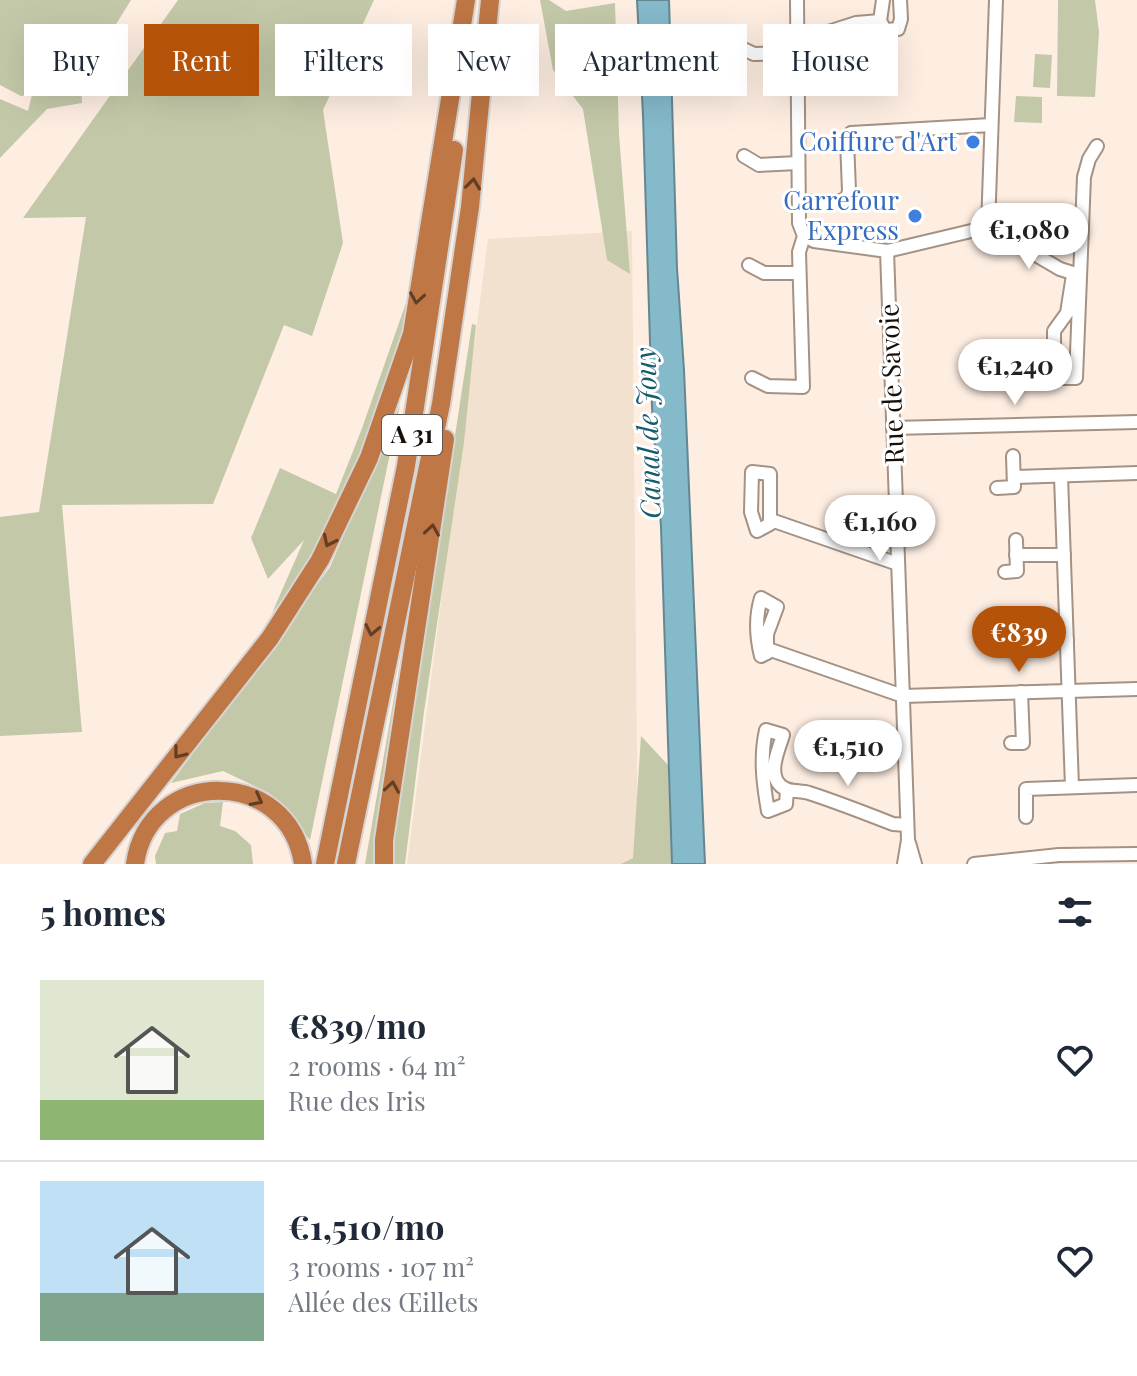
<!DOCTYPE html>
<html lang="en">
<head>
<meta charset="utf-8">
<style>
	body { margin:0; font-family:"Playfair Display",serif; background:#f6f6f7; color:#1f2937; height:100vh; display:flex; flex-direction:column; font-size:30px; white-space:nowrap }
	* { box-sizing:border-box; margin:0 }
	p { font-size:26px; color:#747a83 }
	.icon { flex:none; width:44px; height:44px; fill:none; stroke:currentColor; stroke-width:2; stroke-linecap:round; stroke-linejoin:round }
	.map { position:relative; height:864px; overflow:hidden }
	.details { display:flex; flex-direction:column; background:#fff; flex:1 }
	.details>* { flex:none }
	.guide { position:absolute; left:24px; top:24px; width:1090px; height:72px; display:flex; gap:16px }
	.price { position:absolute; translate:-50% -68px; padding:0 18px; border-radius:28px; background:#fff; color:#222; font-size:26px; line-height:52px; filter:drop-shadow(0 2px 4px #0008) }
	.price::after { content:''; position:absolute; left:50%; top:48px; width:24px; height:18px; margin-left:-12px; background:inherit; clip-path:polygon(0 0,100% 0,50% 100%) }
	.price.current { background:#b45309; color:#fff }
	ul { padding:0; list-style:none }
	li { display:flex; align-items:center; gap:24px; height:200px; padding:0 40px }
	li+li { border-top:2px solid #e0e1e3 }
	li span { display:grid; place-items:center; flex:none; width:224px; height:160px; border-radius:0px; color:#555 }
	li>.icon { margin-inline-start:auto }
	span .icon { width:96px; height:96px; fill:#fffc; stroke-width:1 }
	li b { font-size:34px }
	h2 { display:flex; justify-content:space-between; align-items:center; height:96px; padding:0 40px; font-size:34px }
	.tag { padding:0 28px; border-radius:0px; background:#fff; box-shadow:0 8px 32px #0002; font-size:28px; line-height:72px }
	.tag.current { background:#b45309; color:#fff }
	.map>svg:first-child { display:block }
	.industrial { fill:#f1e1ce }
	.green { fill:#c3c9a8 }
	.water { fill:#85bacb; stroke:#648791; stroke-width:2 }
	.lines { fill:none; stroke-linecap:round; stroke-linejoin:round }
	.minor-casing { stroke:#a49284; stroke-width:16 }
	.highway-casing { stroke:#d5d4d3; stroke-width:22 }
	.minor { stroke:#fff; stroke-width:12 }
	.highway { stroke:#bf7745; stroke-width:18 }
	.oneway { stroke:#623e25 }
	.shop-dot { fill:#3f7fe0; stroke:#fff; stroke-width:3 }
	.labels { text-anchor:middle; stroke-width:6; stroke-linejoin:round; paint-order:stroke }
	.shield { fill:#fff; stroke:#5c5754; stroke-width:2 }
	.shield-label { font-size:24px; font-weight:bold; fill:#160f0a }
	.shop-label { font-size:26px; fill:#366cbe; stroke:#fff; text-anchor:end }
	.street-label { font-size:26px; fill:#160f0a; stroke:#fff }
	.water-label { font-size:28px; font-style:italic; fill:#165c6f; stroke:#fff }
</style>
</head>
<body>
<div class="map">
<svg width="1137" height="864" viewBox="0 0 1137 864">
	<rect width="100%" height="100%" fill="#feeee2"/>
	<polygon class="industrial" points="632,231 638,864 407,864 488,239"/>
	<g class="green">
		<polygon points="0,0 131,0 81,81 82,103 47,109 0,158 0,99 28,111 32,95 21,96 0,85"/>
		<polygon points="178,0 374,0 323,110 343,243 312,336 284,325 213,504 62,505 82,732 0,736 0,517 39,512 86,217 23,218"/>
		<polygon points="540,0 549,0 566,11 615,3 619,134 630,274 607,260 583,109 553,70"/>
		<polygon points="1058,0 1095,0 1099,32 1095,97 1057,96"/>
		<polygon points="1035,54 1052,55 1050,88 1033,87"/>
		<polygon points="1016,96 1042,97 1042,123 1014,122"/>
		<polygon points="413,283 402,342 367,450 314,558 272,613 304,540 268,579 251,538 280,468 336,494 361,431"/>
		<polygon points="472,324 476,325 464,442 424,712 405,864 392,864 395,830"/>
		<polygon points="400,405 310,840 269,793 223,771 171,783 330,567"/>
		<polygon points="397,680 400,682 374,847 374,864 365,864"/>
		<polygon points="641,736 668,765 672,864 621,864 633,858"/>
		<polygon points="223,802 220,826 235,831 251,845 253,864 156,864 155,856 165,833 177,831 180,814 205,803"/>
	</g>
	<polygon class="water" points="637,0 669,0 677,268 684,370 705,864 672,864 661,527 652,407 643,115"/>
	<g class="lines">
		<defs>
			<g id="minor">
				<polyline points="880,21 885,30 898,29 901,19 900,0"/>
				<polyline points="880,21 883,0"/>
				<polyline points="797,42 856,23 880,21"/>
				<polyline points="739,47 754,54 798,53"/>
				<polyline points="744,156 759,165 798,163"/>
				<polyline points="799,202 840,201 847,198 849,191 847,140 851,133 991,125"/>
				<polyline points="988,227 1060,269 1079,275"/>
				<polyline points="804,236 814,241 887,251 908,840 904,864"/>
				<polyline points="887,251 988,227 996,0"/>
				<polyline points="749,265 764,273 799,273"/>
				<polyline points="1073,275 1067,313 1054,331 1054,378 1076,378 1084,177 1089,159 1097,146"/>
				<polyline points="752,378 768,386 803,387 799,252 804,236 799,223 797,0"/>
				<polyline points="893,428 1137,422"/>
				<polygon points="752,472 770,474 770,524 757,531 751,512"/>
				<polyline points="1061,476 1072,787"/>
				<polyline points="1014,477 1137,473"/>
				<polyline points="997,488 1014,487 1013,456"/>
				<polyline points="771,520 898,564"/>
				<polyline points="1016,555 1064,555"/>
				<polyline points="1005,572 1017,571 1016,540"/>
				<path d="M761,598L777,607L767,634V653L761,656C756,636 755,618 761,598Z"/>
				<polyline points="1019,628 1019,642 1067,640"/>
				<polyline points="768,649 903,696 1137,689"/>
				<polyline points="1011,743 1023,743 1021,692"/>
				<path d="M787,790L786,804L768,811C763,783 760,757 766,730L783,735C779,749 768,771 779,784C786,793 799,790 809,793C837,802 865,813 893,824L907,825"/>
				<polyline points="1026,817 1026,789 1137,785"/>
				<polyline points="909,843 915,864"/>
				<polyline points="974,864 1059,855 1137,854"/>
			</g>
			<g id="highway">
				<polyline points="92,864 270,638 320,560 369,458 412,334 466,0"/>
				<path d="M135,864C149,766 289,767 303,864"/>
				<polyline points="325,864 406,466 454,150"/>
				<polyline points="346,864 441,404 470,207 490,0"/>
				<polyline points="384,864 384,840 445,439"/>
			</g>
		</defs>
		<use href="#minor" class="minor-casing"/>
		<use href="#highway" class="highway-casing"/>
		<use href="#minor" class="minor"/>
		<use href="#highway" class="highway"/>
	</g>
	<defs><path id="oneway-chevron" d="M-2-3.5L2.5 0L-2 3.5" fill="none" stroke-width="1.6" stroke-linecap="round" stroke-linejoin="round" transform="scale(2)"/></defs>
	<g class="oneway">
		<use href="#oneway-chevron" transform="translate(473 184) rotate(-83)"/>
		<use href="#oneway-chevron" transform="translate(417 298) rotate(99)"/>
		<use href="#oneway-chevron" transform="translate(432 530) rotate(-81)"/>
		<use href="#oneway-chevron" transform="translate(329 541) rotate(116)"/>
		<use href="#oneway-chevron" transform="translate(372 630) rotate(102)"/>
		<use href="#oneway-chevron" transform="translate(179 753) rotate(128)"/>
		<use href="#oneway-chevron" transform="translate(392 787) rotate(-81)"/>
		<use href="#oneway-chevron" transform="translate(257 800) rotate(28)"/>
	</g>
	<g class="shop-dot">
		<circle cx="973" cy="142" r="8"/>
		<circle cx="915" cy="216" r="8"/>
	</g>
	<g class="labels">
		<rect class="shield" x="382" y="415" width="60" height="40" rx="6"/>
		<g class="shield-label">
			<text x="412" y="443">A 31</text>
		</g>
		<g class="shop-label">
			<text x="957" y="151">Coiffure d'Art</text>
			<text x="899" y="210">Carrefour<tspan x="899" dy="30">Express</tspan></text>
		</g>
		<g class="street-label">
			<text transform="translate(892 384) rotate(-92)" y="9">Rue de Savoie</text>
		</g>
		<g class="water-label">
			<text transform="translate(648 433) rotate(-92)" y="10">Canal de Jouy</text>
		</g>
	</g>
</svg>
<b class="price" style="left:1029px;top:271px">€1,080</b>
<b class="price" style="left:1015px;top:407px">€1,240</b>
<b class="price" style="left:880px;top:563px">€1,160</b>
<b class="price current" style="left:1019px;top:674px">€839</b>
<b class="price" style="left:848px;top:788px">€1,510</b>
<div class="guide">
<a class="tag">Buy</a>
<a class="tag current">Rent</a>
<a class="tag">Filters</a>
<a class="tag">New</a>
<a class="tag">Apartment</a>
<a class="tag">House</a>
</div>
</div>
<section class="details">
<h2>5 homes<svg class="icon" aria-label="filters" viewBox="0 0 24 24"><path d="M4 7h16M4 17h16"/><circle cx="9" cy="7" r="2"/><circle cx="15" cy="17" r="2"/></svg></h2>
<ul>
<li><span style="background:linear-gradient(#dfe7d0 75%,#8fb573 0)"><svg class="icon" aria-label="home" viewBox="0 0 24 24"><path d="M3 11l9-7 9 7M6 9v11h12V9"/></svg></span><div><b>€839/mo</b><p>2 rooms · 64 m²</p><p>Rue des Iris</p></div><svg class="icon" aria-label="heart" viewBox="0 0 24 24"><path d="M12 20l-8-8c-3-5 5-10 8-4 3-6 11-1 8 4z"/></svg></li>
<li><span style="background:linear-gradient(#bfe0f5 70%,#7fa58c 0)"><svg class="icon" aria-label="home" viewBox="0 0 24 24"><path d="M3 11l9-7 9 7M6 9v11h12V9"/></svg></span><div><b>€1,510/mo</b><p>3 rooms · 107 m²</p><p>Allée des Œillets</p></div><svg class="icon" aria-label="heart" viewBox="0 0 24 24"><path d="M12 20l-8-8c-3-5 5-10 8-4 3-6 11-1 8 4z"/></svg></li>
</ul>
</section>
</body>
</html>
